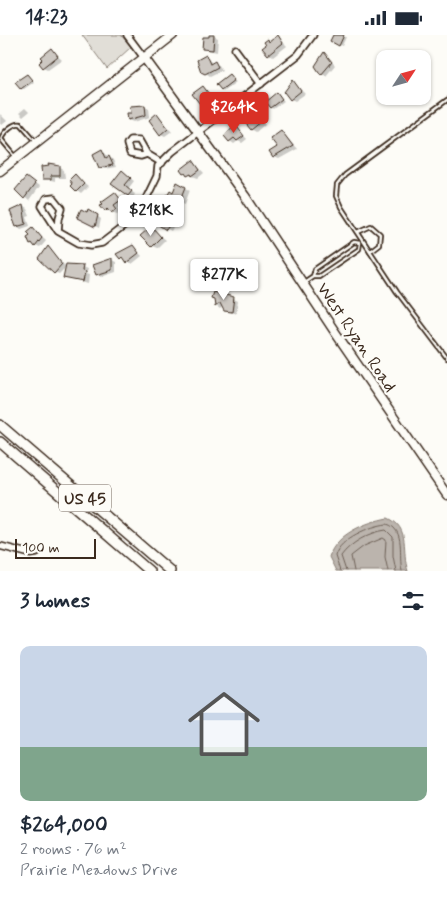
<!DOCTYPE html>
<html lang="en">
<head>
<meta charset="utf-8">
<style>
	body { margin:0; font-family:Mynerve,sans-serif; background:#f2f2f3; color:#1f2937; height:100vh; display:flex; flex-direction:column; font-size:19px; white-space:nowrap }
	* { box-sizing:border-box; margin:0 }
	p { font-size:16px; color:#747a83 }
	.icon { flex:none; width:28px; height:28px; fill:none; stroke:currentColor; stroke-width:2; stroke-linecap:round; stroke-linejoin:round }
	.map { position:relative; height:536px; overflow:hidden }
	.side { display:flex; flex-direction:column; background:#fff; flex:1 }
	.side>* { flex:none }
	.needle { width:32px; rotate:54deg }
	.tools { position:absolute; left:376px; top:15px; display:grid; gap:10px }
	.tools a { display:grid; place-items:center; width:55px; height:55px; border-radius:10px; background:#fff; box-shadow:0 1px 4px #0004; font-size:25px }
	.scale { position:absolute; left:15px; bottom:12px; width:81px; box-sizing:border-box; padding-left:5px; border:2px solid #3b2a1e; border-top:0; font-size:14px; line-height:18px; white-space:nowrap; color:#3b2a1e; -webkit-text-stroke:4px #fdfcf7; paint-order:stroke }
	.price { position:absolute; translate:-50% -42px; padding:0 11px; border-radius:5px; background:#fff; color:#222; font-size:16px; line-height:32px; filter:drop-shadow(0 1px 2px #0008) }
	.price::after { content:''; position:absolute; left:50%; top:30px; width:15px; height:11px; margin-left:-8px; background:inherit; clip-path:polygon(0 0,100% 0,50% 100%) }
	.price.on { background:#d93025; color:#fff }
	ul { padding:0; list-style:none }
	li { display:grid; align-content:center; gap:10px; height:265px; padding:0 20px }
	li span { display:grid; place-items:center; height:155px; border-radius:10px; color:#555 }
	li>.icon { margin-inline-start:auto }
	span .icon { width:90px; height:90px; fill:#fffc; stroke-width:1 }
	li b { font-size:21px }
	h2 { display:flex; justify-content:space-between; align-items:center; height:60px; padding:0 20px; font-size:21px }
	.status { display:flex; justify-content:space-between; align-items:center; height:35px; padding:0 25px; background:#fff; direction:ltr }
	.status svg { height:14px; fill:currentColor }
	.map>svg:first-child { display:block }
	.green { fill:#e1ded7; stroke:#8e847a }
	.water { fill:#bbb4ad; stroke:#887d74 }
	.shadow { fill:#0003 }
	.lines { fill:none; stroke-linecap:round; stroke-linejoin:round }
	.shore { stroke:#6e6157; stroke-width:1 }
	.building { fill:#cdc8c2; stroke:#3b2a1e }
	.lane-casing { stroke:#3b2a1e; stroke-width:6 }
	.street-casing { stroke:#3b2a1e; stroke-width:9 }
	.secondary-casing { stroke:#3b2a1e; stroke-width:11 }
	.primary-casing { stroke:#3b2a1e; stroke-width:12 }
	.lane { stroke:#fdfcf7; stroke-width:2.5 }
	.street { stroke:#fdfcf7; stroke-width:5.5 }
	.secondary { stroke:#fdfcf7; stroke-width:8 }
	.primary { stroke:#fdfcf7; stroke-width:9 }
	.labels { text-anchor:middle; stroke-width:4.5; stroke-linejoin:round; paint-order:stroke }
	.shield { fill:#fdfcf7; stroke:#75695f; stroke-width:1 }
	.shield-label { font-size:16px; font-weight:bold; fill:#3b2a1e }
	.street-label { font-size:18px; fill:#3b2a1e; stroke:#fdfcf7 }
</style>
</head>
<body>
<div class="status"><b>14:23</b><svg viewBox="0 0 49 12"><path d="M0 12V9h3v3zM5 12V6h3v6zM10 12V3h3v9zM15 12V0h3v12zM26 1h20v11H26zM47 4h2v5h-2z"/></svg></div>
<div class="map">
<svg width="447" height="536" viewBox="0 0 447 536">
	<rect width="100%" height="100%" fill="#fdfcf7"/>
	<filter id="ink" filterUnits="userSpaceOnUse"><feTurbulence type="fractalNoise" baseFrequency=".02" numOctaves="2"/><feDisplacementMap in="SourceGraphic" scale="10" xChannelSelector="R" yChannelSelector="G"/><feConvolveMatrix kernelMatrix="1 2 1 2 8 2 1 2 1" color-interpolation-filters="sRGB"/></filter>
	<g filter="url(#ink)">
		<polygon class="green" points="82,0 121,0 131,12 107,34"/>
		<path class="water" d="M388,483C411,493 401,516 408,536H336L329,522C336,499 366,487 388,483Z"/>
		<g class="shadow">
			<polygon points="334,0 346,2 342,11 331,6"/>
			<polygon points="214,1 218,3 217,17 203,14 204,3"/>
			<polygon points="278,2 287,11 273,22 269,19 268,6 270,7"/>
			<polygon points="52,15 62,24 48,34 44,32 45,25"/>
			<polygon points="324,19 335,30 326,41 322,39"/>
			<polygon points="206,22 213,29 219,30 222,35 210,41 203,36"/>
			<polygon points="27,40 34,47 24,54 21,53"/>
			<polygon points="229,41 236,47 224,56 222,54"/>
			<polygon points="293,47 305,59 295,66 291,64 290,48"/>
			<polygon points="203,53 215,65 206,71 201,68"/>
			<polygon points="277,59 284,66 273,74 271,72"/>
			<polygon points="145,71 149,73 150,82 134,87 129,85 129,79"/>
			<polygon points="25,73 29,77 23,82 19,78"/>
			<polygon points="254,77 265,89 256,97 251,94"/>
			<polygon points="0,79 7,86 2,90 0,89"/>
			<polygon points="157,80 172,96 165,101 161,99"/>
			<polygon points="235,91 247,104 242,108 238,106 234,109 230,106"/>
			<polygon points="281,96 297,114 279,124 274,122"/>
			<polygon points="102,116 113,125 116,132 104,134 100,132"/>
			<polygon points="193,126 204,138 198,143 184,138"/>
			<polygon points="60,133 64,135 65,143 55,143 55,147 43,144"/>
			<polygon points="126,140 134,146 128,154 135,159 133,163 113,148"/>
			<polygon points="75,141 88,152 81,159 77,156"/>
			<polygon points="31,146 39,152 29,166 17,155"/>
			<polygon points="178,149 190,155 185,169 178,166 173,177 178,181 175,185 177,186 171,196 158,188"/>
			<polygon points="115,159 124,168 118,173 121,176 117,179 106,175"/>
			<polygon points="23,171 27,174 30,181 27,182 30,191 21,194 17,191"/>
			<polygon points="82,175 92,177 101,184 99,193 79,182"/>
			<polygon points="33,194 46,206 40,213 31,209 29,202"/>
			<polygon points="153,195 165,205 157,213 152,211 150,198"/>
			<polygon points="133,212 142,221 132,229 118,219"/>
			<polygon points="48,213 66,232 59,239 54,237"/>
			<polygon points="112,225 116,227 116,237 101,242 97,239"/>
			<polygon points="77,230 87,234 86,239 89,240 88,249 65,242"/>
			<polygon points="215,264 234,264 238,266 236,279 225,275 223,271 220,274 216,271"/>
		</g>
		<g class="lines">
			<g class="shore">
				<path d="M340,536L335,521C340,503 370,491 387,489C406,495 398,520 402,536"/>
				<path d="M346,536L341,521C350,508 370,497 386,495L393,502V521L396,536"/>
				<polyline points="354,536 351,521 364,511 383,503 386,505 385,522 388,536"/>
			</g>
		</g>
		<g class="building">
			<polygon points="209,0 214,0 213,15 202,14 203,2 209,2"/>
			<polygon points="278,0 283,8 268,20 262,13 266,10 264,7 268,4 269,7"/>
			<polygon points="333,0 344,0 339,11 330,6"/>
			<polygon points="52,13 58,21 43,33 39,28 43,24 41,22"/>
			<polygon points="324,17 332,27 321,40 315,31"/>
			<polygon points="206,20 210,29 215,26 218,32 205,39 201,37 197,25"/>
			<polygon points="27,39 32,45 21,54 15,47"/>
			<polygon points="229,39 234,45 221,55 216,49"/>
			<polygon points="293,45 301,56 290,65 284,57"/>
			<polygon points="203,51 212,63 200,69 192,59"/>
			<polygon points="277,57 282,64 270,73 265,67"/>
			<polygon points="145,70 146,80 128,85 127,78 131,78 130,71"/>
			<polygon points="254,75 262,86 251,95 242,84"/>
			<polygon points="157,78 168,93 160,100 149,85"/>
			<polygon points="235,89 244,101 237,106 234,103 229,107 224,101"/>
			<polygon points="281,95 293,111 273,123 269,117 277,112 270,103"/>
			<polygon points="102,114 106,123 109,121 113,130 99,133 93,119"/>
			<polygon points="193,125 200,135 192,141 191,139 187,141 185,138 183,139 180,135"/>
			<polygon points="48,129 60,131 60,141 51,141 51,145 42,145 41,132 49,131"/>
			<polygon points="122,135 131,143 125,150 132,156 128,161 111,149"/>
			<polygon points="75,139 84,149 76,157 70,151 72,149 69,145"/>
			<polygon points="26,142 35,149 24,164 15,155"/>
			<polygon points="177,147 186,152 180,167 173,164 169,174 174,177 172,182 174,183 166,195 157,189 162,180 159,179 168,166 165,164 170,155 173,157"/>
			<polygon points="115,157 121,165 114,170 117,174 112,178 108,173 105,176 100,170 103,169 101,167"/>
			<polygon points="23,170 26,189 16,192 10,176"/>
			<polygon points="81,174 87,177 88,174 98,180 95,192 77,183"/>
			<polygon points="33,192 42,203 35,212 32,208 30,209 27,202 30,200 27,197"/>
			<polygon points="153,193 161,202 151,212 140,201 147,195 149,197"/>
			<polygon points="133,210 139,218 126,228 122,222 120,224 116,219"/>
			<polygon points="48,211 62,229 54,238 39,224"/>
			<polygon points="112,223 112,235 96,240 92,230"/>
			<polygon points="66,229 83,230 82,236 85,237 83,247 63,243"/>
			<polygon points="213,257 234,262 232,277 224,276 220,268 215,272 214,264 211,263"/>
		</g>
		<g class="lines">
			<defs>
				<g id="lane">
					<polyline points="447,65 345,140 337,150 336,161 341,172 397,257 447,323"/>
					<path d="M15,121L1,104C3,97 14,87 21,89L35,105"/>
					<polyline points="358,197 371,191 380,199 379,209 370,216"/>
					<polyline points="304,247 313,241 319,241 359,214 360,208 354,207 315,234 313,241"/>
				</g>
				<g id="street">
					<polyline points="127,0 145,24"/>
					<polyline points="235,14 261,49"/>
					<polyline points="147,119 141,121 130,119 127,109 130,105 139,105 147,119 162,128"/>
					<polyline points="58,196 42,171 46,164 54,163 62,173 59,183 58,196 79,208 91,210 102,208 132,185 142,172 157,141 158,131 172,117 298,20 313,0"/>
					<polyline points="0,511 31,519 37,518"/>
				</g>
				<g id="secondary">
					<polyline points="145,24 245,161 335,297 447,460"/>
					<polyline points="0,136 173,0"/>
				</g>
				<g id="primary">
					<polyline points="0,390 170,536"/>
					<polyline points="0,407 149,536"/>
				</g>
			</defs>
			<use href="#lane" class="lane-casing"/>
			<use href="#street" class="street-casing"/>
			<use href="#secondary" class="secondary-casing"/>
			<use href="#primary" class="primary-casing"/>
			<use href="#lane" class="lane"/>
			<use href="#street" class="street"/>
			<use href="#secondary" class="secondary"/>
			<use href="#primary" class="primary"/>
		</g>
	</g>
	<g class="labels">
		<rect class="shield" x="59" y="449.5" width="52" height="27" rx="4"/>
		<g class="shield-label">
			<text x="85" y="469">US 45</text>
		</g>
		<g class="street-label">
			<text transform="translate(357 302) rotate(56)" y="6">West Ryan Road</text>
		</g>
	</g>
</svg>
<div class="tools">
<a><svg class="needle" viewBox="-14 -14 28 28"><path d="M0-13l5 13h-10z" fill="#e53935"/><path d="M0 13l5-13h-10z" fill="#747a83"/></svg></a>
</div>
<div class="scale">100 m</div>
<b class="price on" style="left:234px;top:99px">$264K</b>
<b class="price" style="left:151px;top:202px">$218K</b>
<b class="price" style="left:224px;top:266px">$277K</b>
</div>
<section class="side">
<h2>3 homes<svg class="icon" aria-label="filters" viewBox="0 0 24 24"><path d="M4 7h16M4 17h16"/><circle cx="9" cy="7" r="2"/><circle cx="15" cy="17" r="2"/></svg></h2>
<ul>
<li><span style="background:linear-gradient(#c9d6e8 65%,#7fa58c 0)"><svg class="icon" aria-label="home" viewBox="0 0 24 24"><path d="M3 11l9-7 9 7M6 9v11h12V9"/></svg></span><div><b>$264,000</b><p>2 rooms · 76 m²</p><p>Prairie Meadows Drive</p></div></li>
</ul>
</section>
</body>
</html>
